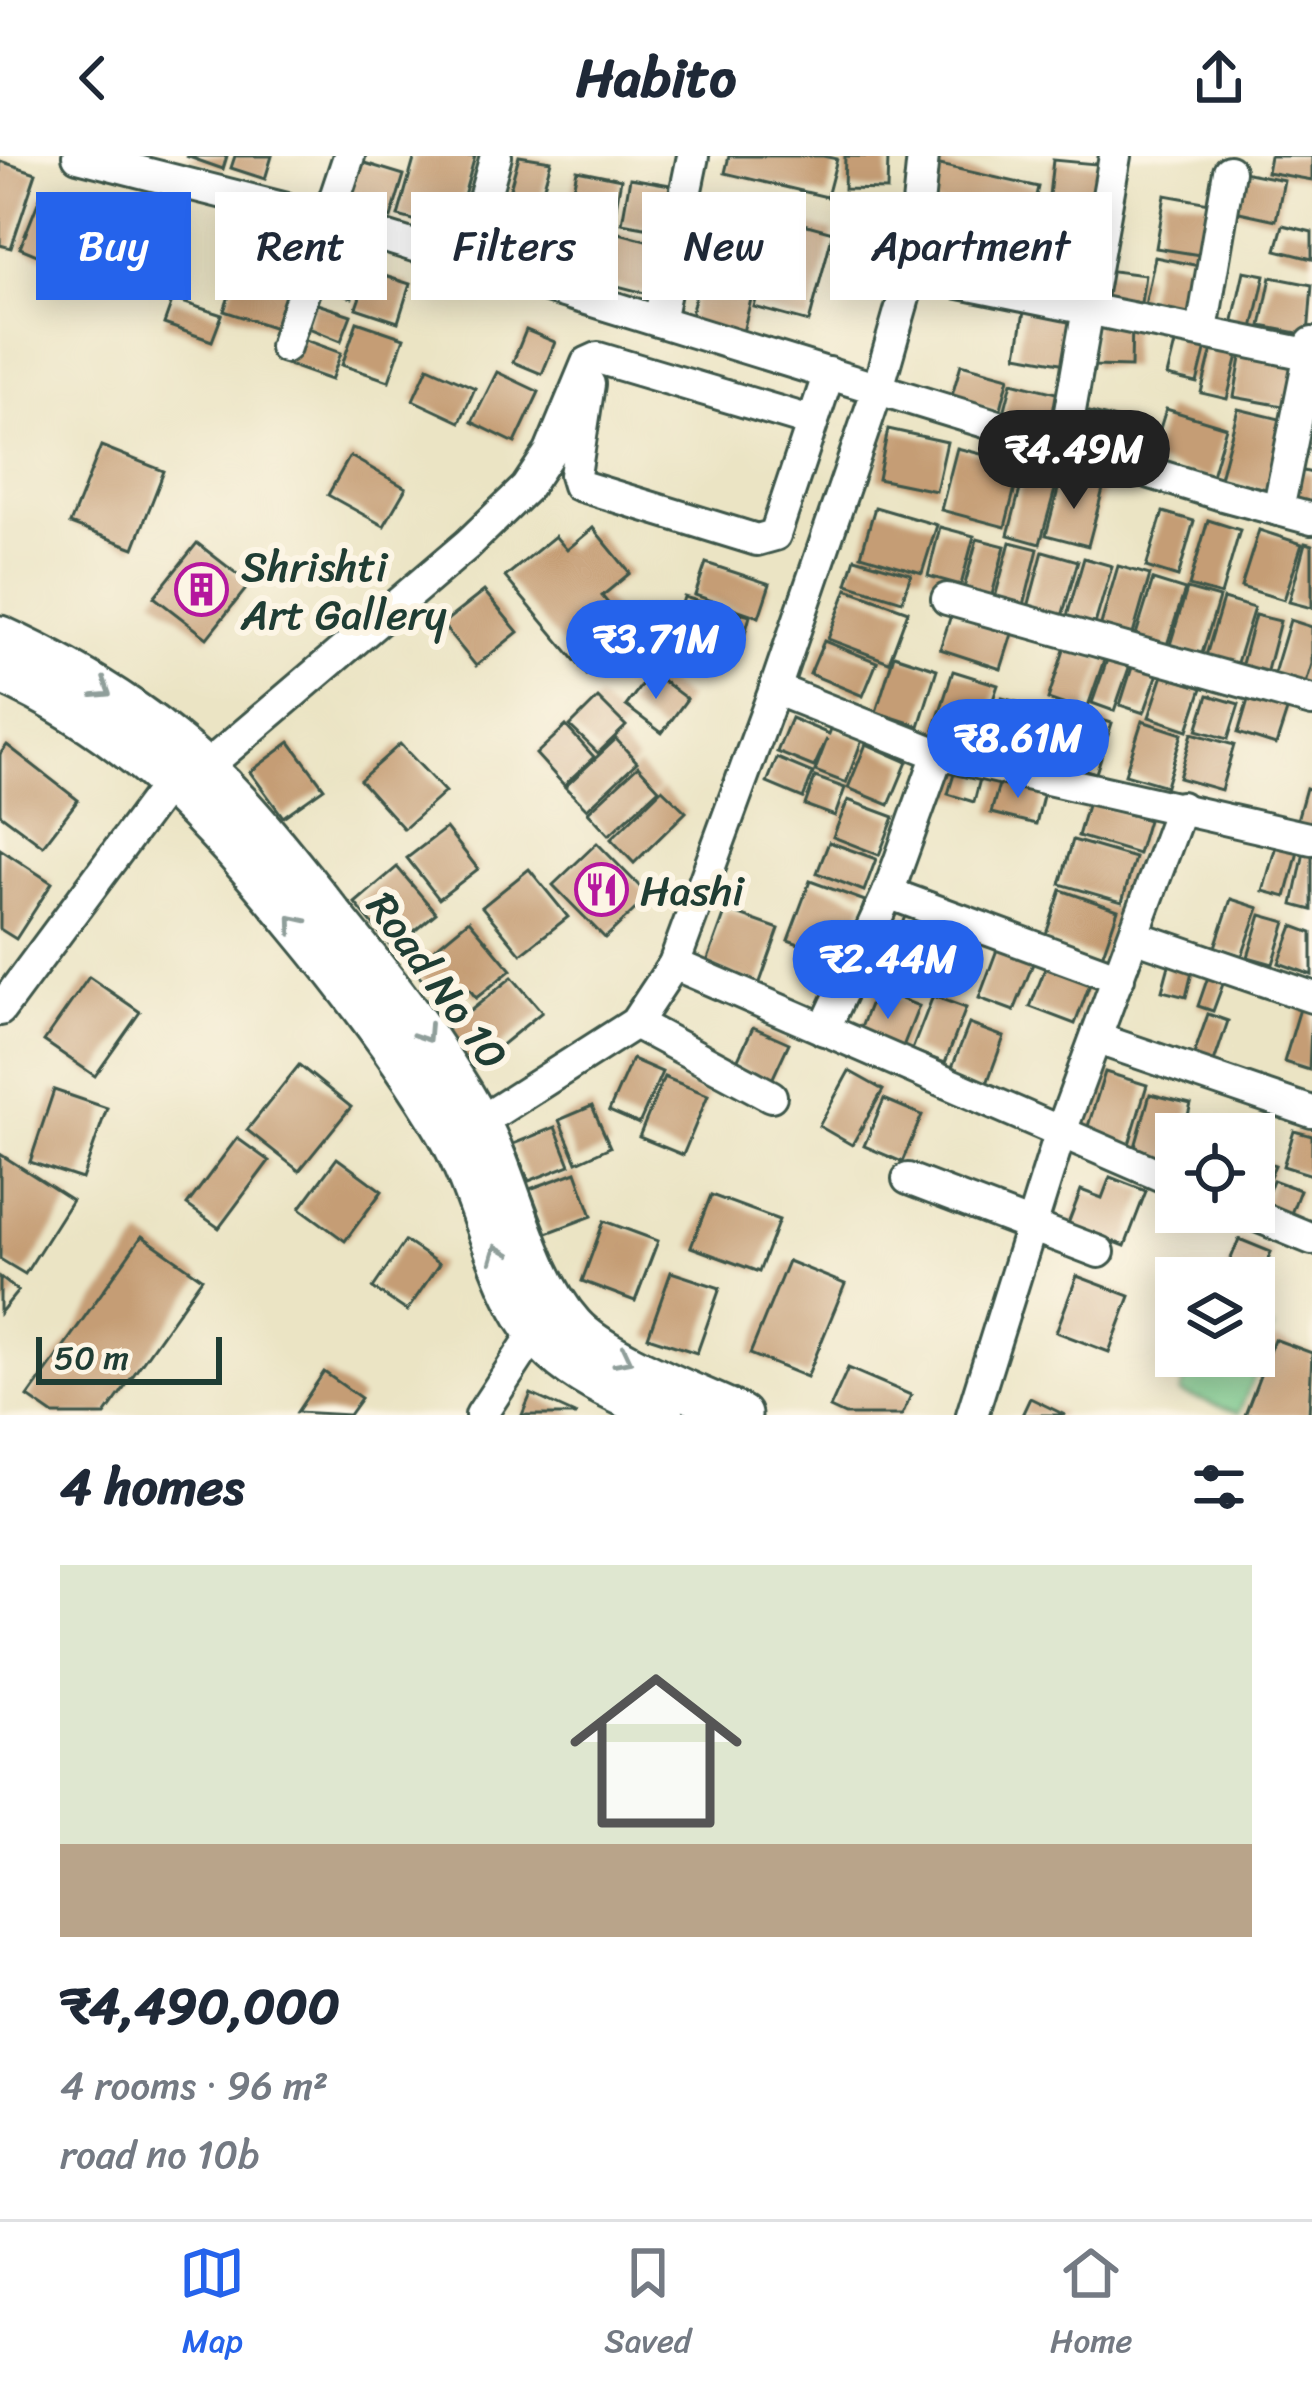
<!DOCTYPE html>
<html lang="en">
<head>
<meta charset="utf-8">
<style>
	body { margin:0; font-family:Sriracha,sans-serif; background:#f2f2f3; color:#1f2937; height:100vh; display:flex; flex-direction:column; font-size:45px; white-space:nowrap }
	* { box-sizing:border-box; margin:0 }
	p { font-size:39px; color:#747a83 }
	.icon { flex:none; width:66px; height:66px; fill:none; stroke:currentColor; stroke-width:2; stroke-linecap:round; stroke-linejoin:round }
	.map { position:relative; height:1259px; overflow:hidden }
	.details { display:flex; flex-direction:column; background:#fff; flex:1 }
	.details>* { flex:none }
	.hud { position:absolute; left:36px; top:36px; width:1242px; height:108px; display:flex; gap:24px }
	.buttons { position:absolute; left:1155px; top:957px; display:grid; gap:24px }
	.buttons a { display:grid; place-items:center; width:120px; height:120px; border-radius:0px; background:#fff; box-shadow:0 6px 30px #0003; font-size:60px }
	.scale { position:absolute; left:36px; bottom:30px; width:186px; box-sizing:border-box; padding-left:12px; border:6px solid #1f3d34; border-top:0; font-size:33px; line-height:42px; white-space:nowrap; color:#1f3d34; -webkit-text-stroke:9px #fcf5e5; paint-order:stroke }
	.price { position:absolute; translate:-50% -102px; padding:0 27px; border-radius:42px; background:#2563eb; color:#fff; font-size:39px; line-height:78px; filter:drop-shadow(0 3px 6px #0008) }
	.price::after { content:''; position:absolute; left:50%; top:72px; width:36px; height:27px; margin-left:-18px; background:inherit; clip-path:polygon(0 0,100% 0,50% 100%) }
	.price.active { background:#222; color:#fff }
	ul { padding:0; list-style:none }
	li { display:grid; align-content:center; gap:24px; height:636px; padding:0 60px }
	li span { display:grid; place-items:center; height:372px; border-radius:0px; color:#555 }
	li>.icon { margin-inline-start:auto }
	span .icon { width:216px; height:216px; fill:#fffc; stroke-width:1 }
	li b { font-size:51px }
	h2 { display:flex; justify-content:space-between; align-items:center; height:144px; padding:0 60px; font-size:51px }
	.chip { padding:0 42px; border-radius:0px; background:#fff; box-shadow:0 6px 30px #0003; font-size:42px; line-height:108px }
	.chip.active { background:#2563eb; color:#fff }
	header { display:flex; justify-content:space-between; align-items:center; height:156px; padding:0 60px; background:#fff; font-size:54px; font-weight:700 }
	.tab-bar { display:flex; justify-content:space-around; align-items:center; height:168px; border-top:3px solid #e0e1e3; background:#fff; font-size:33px; color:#747a83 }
	.tab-bar a { display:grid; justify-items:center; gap:6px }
	.tab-bar .active { color:#2563eb }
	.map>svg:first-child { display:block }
	.green { fill:#76c88a; stroke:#4a825f; stroke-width:3 }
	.building { fill:#c59d75 }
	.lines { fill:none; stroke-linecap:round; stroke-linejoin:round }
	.minor-casing { stroke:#3e564a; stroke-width:36 }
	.major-casing { stroke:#3e564a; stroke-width:45 }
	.minor { stroke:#fff; stroke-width:30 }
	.major { stroke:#fff; stroke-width:39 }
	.oneway { stroke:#8f9e9a }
	.labels { text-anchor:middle; stroke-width:12; stroke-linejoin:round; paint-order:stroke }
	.poi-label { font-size:42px; fill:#1f3d34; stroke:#fcf5e5; text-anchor:start }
	.street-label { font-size:42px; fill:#1f3d34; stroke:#fcf5e5 }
</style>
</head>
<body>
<header><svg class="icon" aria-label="back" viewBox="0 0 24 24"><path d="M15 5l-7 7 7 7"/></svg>Habito<svg class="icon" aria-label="share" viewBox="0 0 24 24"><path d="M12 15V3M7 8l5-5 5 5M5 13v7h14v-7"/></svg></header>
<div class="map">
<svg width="1312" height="1259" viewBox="0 0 1312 1259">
	<rect width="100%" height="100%" fill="#fcf5e5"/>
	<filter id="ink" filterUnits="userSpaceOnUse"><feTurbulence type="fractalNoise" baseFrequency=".00833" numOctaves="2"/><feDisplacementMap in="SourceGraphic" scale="24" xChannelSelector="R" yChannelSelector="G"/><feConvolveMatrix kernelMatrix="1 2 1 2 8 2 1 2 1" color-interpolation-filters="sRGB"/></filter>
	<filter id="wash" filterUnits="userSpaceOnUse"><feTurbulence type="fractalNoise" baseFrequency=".004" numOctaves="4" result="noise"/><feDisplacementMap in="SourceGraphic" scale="48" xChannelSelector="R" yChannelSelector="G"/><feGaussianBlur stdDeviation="2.7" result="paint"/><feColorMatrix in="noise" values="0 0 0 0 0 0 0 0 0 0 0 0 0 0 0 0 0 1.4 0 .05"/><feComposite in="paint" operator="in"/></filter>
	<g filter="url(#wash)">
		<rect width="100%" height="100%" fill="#ebe4c4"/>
		<polygon class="green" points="1254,1165 1273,1173 1239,1257 1180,1237 1194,1200 1254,1200"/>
		<g id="blocks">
			<g class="building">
				<polygon points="186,0 227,0 223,13"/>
				<polygon points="235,0 272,0 265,23 231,12"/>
				<polygon points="415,0 475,0 454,75 398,60"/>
				<polygon points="519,0 551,5 537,55 506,47"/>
				<polygon points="729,0 823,0 837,3 827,41 725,17"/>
				<polygon points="845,0 888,1 887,34 844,33"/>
				<polygon points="1270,0 1312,0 1312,24 1267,16"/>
				<polygon points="1053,4 1107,9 1103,46 1049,40"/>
				<polygon points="0,5 36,17 11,92 0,89"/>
				<polygon points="358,5 404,19 391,62 345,48"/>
				<polygon points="931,7 1038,31 1029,70 922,45"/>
				<polygon points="577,14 621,23 614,62 569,53"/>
				<polygon points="1243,16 1284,24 1276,64 1235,55"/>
				<polygon points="630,22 676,30 667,75 622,67"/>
				<polygon points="41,39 83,56 61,109 20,92"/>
				<polygon points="1165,39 1209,47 1200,99 1156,92"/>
				<polygon points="1046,46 1096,53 1090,90 1040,82"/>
				<polygon points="521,58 549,66 535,111 507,103"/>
				<polygon points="778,61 833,76 809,166 754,151"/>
				<polygon points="704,67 766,82 757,115 696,99"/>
				<polygon points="1283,69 1312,76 1312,103 1276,94"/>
				<polygon points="565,70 590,76 579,124 555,118"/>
				<polygon points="933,73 987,84 979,128 924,117"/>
				<polygon points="619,77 665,89 652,139 606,127"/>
				<polygon points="993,85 1040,93 1032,134 986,125"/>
				<polygon points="136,87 169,96 159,130 127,121"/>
				<polygon points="1043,94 1092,102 1084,147 1035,139"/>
				<polygon points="333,96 365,103 352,142 317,131"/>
				<polygon points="1155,101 1199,110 1189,158 1145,149"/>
				<polygon points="238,113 289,129 276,172 224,155"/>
				<polygon points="1097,113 1145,119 1141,147 1093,141"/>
				<polygon points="369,115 410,128 398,166 356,152"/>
				<polygon points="1244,115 1265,119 1252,177 1231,173"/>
				<polygon points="701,118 754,131 741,184 688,171"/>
				<polygon points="1271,121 1312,129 1308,179 1261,170"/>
				<polygon points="173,143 222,159 212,185 164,168"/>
				<polygon points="314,147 351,159 341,185 306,171"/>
				<polygon points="1025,149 1080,158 1071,209 1017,199"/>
				<polygon points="1094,164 1132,165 1131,211 1093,210"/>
				<polygon points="357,166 404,182 389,225 342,209"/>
				<polygon points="526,174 555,186 542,218 513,206"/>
				<polygon points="1178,176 1208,183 1197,227 1167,220"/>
				<polygon points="292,179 341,197 331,224 283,207"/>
				<polygon points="1213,189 1239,195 1227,243 1201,237"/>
				<polygon points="1243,191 1303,202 1294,252 1234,241"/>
				<polygon points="961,208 1009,221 1000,256 951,243"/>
				<polygon points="428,211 475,232 460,266 413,244"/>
				<polygon points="497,216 539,236 515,287 472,266"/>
				<polygon points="1012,226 1064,239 1057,270 1004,257"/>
				<polygon points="1078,253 1127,266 1118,299 1069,285"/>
				<polygon points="1166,253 1226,271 1211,323 1150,305"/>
				<polygon points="1238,253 1288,265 1270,334 1220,322"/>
				<polygon points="888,273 947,286 936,335 878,323"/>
				<polygon points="101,290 164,315 134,392 70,368"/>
				<polygon points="957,292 1021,308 1005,371 941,354"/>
				<polygon points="350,300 406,332 384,370 328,339"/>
				<polygon points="1295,313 1312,317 1312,353 1287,347"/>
				<polygon points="1023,322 1056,330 1040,388 1008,379"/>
				<polygon points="1061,322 1103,333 1088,390 1046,379"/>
				<polygon points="875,351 937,369 922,417 861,399"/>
				<polygon points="1163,356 1194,365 1178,421 1146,411"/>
				<polygon points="1208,364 1240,374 1221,439 1189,430"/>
				<polygon points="940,371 974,380 961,429 928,420"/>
				<polygon points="593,372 630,417 602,440 634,479 587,519 505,421 555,380 567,394"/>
				<polygon points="1259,374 1302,388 1284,444 1241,431"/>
				<polygon points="977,383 1005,390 992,439 964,432"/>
				<polygon points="1010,386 1038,393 1023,453 994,445"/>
				<polygon points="197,387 250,428 207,482 154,441"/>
				<polygon points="1305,387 1312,389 1312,452 1289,446"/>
				<polygon points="1043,395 1078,405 1061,464 1027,455"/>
				<polygon points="855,402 911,418 902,445 847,428"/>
				<polygon points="1084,402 1112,410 1093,475 1065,467"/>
				<polygon points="706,407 770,428 759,461 695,439"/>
				<polygon points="1118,410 1150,419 1131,485 1099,475"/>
				<polygon points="1153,424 1185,434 1165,495 1134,485"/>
				<polygon points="847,433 908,455 889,506 828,483"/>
				<polygon points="1187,433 1219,442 1201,501 1169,492"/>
				<polygon points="484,435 518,476 476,510 442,468"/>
				<polygon points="684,441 750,460 741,492 674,473"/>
				<polygon points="1223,443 1254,452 1235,513 1205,503"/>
				<polygon points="951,459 1012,478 1001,513 940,493"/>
				<polygon points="1255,459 1280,465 1264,526 1239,519"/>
				<polygon points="1290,464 1312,471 1312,508 1304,534 1272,524"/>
				<polygon points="824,485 877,506 863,540 810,518"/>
				<polygon points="1065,491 1104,504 1086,556 1048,543"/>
				<polygon points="894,499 937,513 919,570 876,556"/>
				<polygon points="1108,501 1130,509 1114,555 1092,547"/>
				<polygon points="1133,508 1158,517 1144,557 1120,549"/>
				<polygon points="953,515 998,529 978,588 934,574"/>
				<polygon points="651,516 687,543 662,577 626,550"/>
				<polygon points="1163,519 1202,532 1188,574 1149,561"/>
				<polygon points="1251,534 1290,546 1276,589 1238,577"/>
				<polygon points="1208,539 1239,548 1228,583 1197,574"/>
				<polygon points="598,542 626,570 598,597 570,570"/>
				<polygon points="1002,542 1046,554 1028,614 984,602"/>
				<polygon points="1088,560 1112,567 1096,617 1072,610"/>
				<polygon points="791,562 829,578 831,573 862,584 846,627 815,615 827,583 814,611 777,596"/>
				<polygon points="1142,565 1182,578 1166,630 1125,618"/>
				<polygon points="566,570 594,601 564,629 536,598"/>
				<polygon points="1192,577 1234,589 1221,634 1179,622"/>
				<polygon points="616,583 637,606 587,653 565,631"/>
				<polygon points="290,586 324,632 283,661 250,616"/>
				<polygon points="400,588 445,636 404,673 360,624"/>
				<polygon points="866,588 907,606 889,649 848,632"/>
				<polygon points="7,589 78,644 43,690 0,658 0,598"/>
				<polygon points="777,602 813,617 803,642 767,627"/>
				<polygon points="957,608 982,615 974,646 948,638"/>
				<polygon points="638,610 659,633 609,679 588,656"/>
				<polygon points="815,621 845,632 835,660 805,649"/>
				<polygon points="1001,621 1045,632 1036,668 991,657"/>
				<polygon points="1306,632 1312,634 1312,676 1295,671"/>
				<polygon points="662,633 686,656 634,707 611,683"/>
				<polygon points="848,644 894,661 879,699 833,681"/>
				<polygon points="1088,646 1148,664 1138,698 1078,680"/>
				<polygon points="446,672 478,713 439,743 407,702"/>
				<polygon points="1073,684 1135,702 1122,746 1060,728"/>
				<polygon points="829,686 876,703 864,735 817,717"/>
				<polygon points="1277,686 1299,692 1286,741 1263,735"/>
				<polygon points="597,687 649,740 605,782 553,729"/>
				<polygon points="0,693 52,727 16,783 0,773"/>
				<polygon points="1304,696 1312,698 1312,754 1293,749"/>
				<polygon points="397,711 436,757 393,793 355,747"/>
				<polygon points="529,713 568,761 521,798 482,751"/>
				<polygon points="810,725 865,745 843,804 788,784"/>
				<polygon points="1061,734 1118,754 1101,803 1044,784"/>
				<polygon points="1231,743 1259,752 1242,800 1215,791"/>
				<polygon points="726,754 779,773 759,829 706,809"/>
				<polygon points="1261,759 1286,766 1273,808 1248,801"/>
				<polygon points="905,760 943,775 933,799 896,784"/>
				<polygon points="469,764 511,814 476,842 470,834 447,853 412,811"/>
				<polygon points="1293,770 1312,777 1312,819 1279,807"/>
				<polygon points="891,789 931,804 919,833 879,818"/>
				<polygon points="998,791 1034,805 1014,855 979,842"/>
				<polygon points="1171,802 1194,808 1186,841 1162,835"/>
				<polygon points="1047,808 1091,825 1075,868 1030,851"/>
				<polygon points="1210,815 1226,820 1213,855 1198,850"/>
				<polygon points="89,821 140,856 95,920 44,885"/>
				<polygon points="512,821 542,856 472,913 443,877"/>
				<polygon points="876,833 919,850 900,898 857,882"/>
				<polygon points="933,840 966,852 945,907 912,894"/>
				<polygon points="1302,846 1312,849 1309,914 1284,906"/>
				<polygon points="1208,858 1228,865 1211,915 1191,907"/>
				<polygon points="969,868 1004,881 985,933 949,919"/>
				<polygon points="753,871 789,887 771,926 735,909"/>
				<polygon points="632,903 662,916 639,968 609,955"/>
				<polygon points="299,909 351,951 299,1015 247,974"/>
				<polygon points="849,915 883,934 852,989 819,970"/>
				<polygon points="1105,916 1147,929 1127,995 1084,983"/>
				<polygon points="664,921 708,939 683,999 639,981"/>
				<polygon points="54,934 107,952 82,1023 30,1006"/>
				<polygon points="1150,938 1191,948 1183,978 1176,978 1175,1009 1133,998"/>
				<polygon points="884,943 922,959 902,1006 864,990"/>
				<polygon points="592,950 610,991 577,1006 559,964"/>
				<polygon points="555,971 570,1009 529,1025 513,988"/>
				<polygon points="1294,975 1312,980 1312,1019 1283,1010"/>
				<polygon points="237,982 269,1005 219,1072 187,1049"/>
				<polygon points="0,998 72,1044 25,1118 0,1103"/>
				<polygon points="1254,1001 1275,1009 1254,1056"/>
				<polygon points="337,1002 382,1035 345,1085 300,1052"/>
				<polygon points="576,1016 592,1060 547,1077 530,1033"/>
				<polygon points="1110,1021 1146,1035 1125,1090 1068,1068 1081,1034 1102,1042"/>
				<polygon points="1273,1024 1300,1034 1287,1068 1260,1058"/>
				<polygon points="711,1039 779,1064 759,1116 691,1091"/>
				<polygon points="604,1065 658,1085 635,1145 582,1125"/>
				<polygon points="142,1080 202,1122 105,1259 54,1259 28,1241"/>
				<polygon points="1239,1083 1271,1096 1254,1135 1254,1122 1223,1122"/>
				<polygon points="405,1085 439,1108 407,1155 373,1132"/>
				<polygon points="788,1105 845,1128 807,1221 750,1198"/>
				<polygon points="671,1116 720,1132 697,1197 648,1181"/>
				<polygon points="1077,1120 1130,1140 1109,1196 1056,1176"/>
				<polygon points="0,1121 18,1135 0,1157"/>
				<polygon points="1274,1183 1312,1197 1309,1259 1245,1259"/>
				<polygon points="848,1212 911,1239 902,1259 845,1259 830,1252"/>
				<polygon points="324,1216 361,1242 349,1259 297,1256"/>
				<polygon points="531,1238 577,1259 522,1259"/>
				<polygon points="1030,1242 1065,1259 1022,1259"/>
			</g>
		</g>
	</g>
	<g filter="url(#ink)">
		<use href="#blocks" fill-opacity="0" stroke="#3e564a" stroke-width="3"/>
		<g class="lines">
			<defs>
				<g id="minor">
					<polyline points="78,0 330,64 1219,338 1312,363"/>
					<polyline points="466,106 496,0"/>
					<polyline points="911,117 1312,199"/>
					<polyline points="659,165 693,0"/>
					<polyline points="1202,174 1229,15"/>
					<polyline points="285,191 349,0"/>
					<polyline points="589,228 575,319 578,329 757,384 775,379 829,217"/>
					<polyline points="1064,289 1115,0"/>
					<polyline points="1278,354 1312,187"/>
					<polyline points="947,443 1312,545"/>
					<polyline points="775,533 938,598 1312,683"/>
					<polyline points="205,612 468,388 526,332 550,296 587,207 598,202 810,265"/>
					<polyline points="888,737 1119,822"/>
					<polyline points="1134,780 1312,841"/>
					<polyline points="674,808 1176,1026"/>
					<polyline points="0,854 169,626"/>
					<polyline points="635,867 771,940"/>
					<polyline points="824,874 888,737 938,598"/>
					<polyline points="1098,883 1312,956"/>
					<polyline points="480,966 635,867 674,808 775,533 878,232 911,117 923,0"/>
					<polyline points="908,1023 1099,1096"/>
					<polyline points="1247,1056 1312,1083"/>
					<polyline points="481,1259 536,1175"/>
					<polyline points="972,1259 1060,978 1181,651"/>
				</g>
				<g id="major">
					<path d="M0,480C92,522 175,575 243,651C274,685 301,721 330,756C384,822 436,888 478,963C512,1026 526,1116 573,1169C604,1204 697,1238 741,1259"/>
					<path d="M0,517C133,577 205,658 296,768C351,834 402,901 446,975C483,1038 500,1148 553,1196C584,1225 627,1241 664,1259"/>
				</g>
			</defs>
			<use href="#minor" class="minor-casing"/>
			<use href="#major" class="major-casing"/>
			<use href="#minor" class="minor"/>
			<use href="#major" class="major"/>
		</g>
		<defs><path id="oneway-chevron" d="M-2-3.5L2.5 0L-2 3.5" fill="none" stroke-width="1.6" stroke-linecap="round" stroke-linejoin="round" transform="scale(3)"/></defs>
		<g class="oneway">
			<use href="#oneway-chevron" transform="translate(103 534) rotate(33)"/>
			<use href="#oneway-chevron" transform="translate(295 767) rotate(-130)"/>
			<use href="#oneway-chevron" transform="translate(425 878) rotate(57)"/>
			<use href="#oneway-chevron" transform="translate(498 1097) rotate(-112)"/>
			<use href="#oneway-chevron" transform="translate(624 1202) rotate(27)"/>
		</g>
	</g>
	<defs>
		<symbol id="building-ring" viewBox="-11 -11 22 22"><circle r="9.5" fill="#fcf5e5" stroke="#b5179e" stroke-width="1.5"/><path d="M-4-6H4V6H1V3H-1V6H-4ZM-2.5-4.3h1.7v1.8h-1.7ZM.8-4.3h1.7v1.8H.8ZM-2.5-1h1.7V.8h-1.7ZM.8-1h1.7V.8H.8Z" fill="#b5179e"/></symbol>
		<symbol id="restaurant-ring" viewBox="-11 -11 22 22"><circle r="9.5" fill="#fcf5e5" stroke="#b5179e" stroke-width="1.5"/><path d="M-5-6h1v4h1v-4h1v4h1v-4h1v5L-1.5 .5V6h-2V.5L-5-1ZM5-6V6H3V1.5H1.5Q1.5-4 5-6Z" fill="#b5179e"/></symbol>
	</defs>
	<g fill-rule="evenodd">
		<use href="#building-ring" x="172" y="404" width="59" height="59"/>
		<use href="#restaurant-ring" x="572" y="704" width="59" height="59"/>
	</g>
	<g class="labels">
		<g class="poi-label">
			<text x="241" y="425">Shrishti<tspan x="241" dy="48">Art Gallery</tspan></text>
			<text x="640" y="749">Hashi</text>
		</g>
		<g class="street-label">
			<text transform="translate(438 824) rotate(54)" y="15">Road No 10</text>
		</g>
	</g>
</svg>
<div class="buttons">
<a><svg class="icon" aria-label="locate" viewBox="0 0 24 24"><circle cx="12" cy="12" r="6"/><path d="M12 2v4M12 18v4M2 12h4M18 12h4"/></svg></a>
<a><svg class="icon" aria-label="layers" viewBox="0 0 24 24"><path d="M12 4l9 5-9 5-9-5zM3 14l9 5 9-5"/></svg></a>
</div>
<div class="scale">50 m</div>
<b class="price active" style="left:1074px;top:356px">₹4.49M</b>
<b class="price" style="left:656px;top:546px">₹3.71M</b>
<b class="price" style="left:1018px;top:645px">₹8.61M</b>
<b class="price" style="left:888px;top:866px">₹2.44M</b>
<div class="hud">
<a class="chip active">Buy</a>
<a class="chip">Rent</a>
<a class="chip">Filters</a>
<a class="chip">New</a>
<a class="chip">Apartment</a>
</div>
</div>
<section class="details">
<h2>4 homes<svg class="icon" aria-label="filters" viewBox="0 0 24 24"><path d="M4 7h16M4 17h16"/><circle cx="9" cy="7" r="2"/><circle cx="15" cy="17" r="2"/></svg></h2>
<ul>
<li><span style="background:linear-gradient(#dfe7d0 75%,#b9a48a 0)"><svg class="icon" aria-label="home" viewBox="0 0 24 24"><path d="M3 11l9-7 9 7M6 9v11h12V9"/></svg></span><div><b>₹4,490,000</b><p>4 rooms · 96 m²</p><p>road no 10b</p></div></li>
</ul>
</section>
<nav class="tab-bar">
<a class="active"><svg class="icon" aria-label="map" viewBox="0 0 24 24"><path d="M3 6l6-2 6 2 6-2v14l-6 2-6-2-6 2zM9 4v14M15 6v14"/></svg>Map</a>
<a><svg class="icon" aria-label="saved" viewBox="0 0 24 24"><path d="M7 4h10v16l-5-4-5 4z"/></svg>Saved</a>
<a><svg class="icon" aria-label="home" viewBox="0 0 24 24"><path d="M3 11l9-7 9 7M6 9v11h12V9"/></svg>Home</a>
</nav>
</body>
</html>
